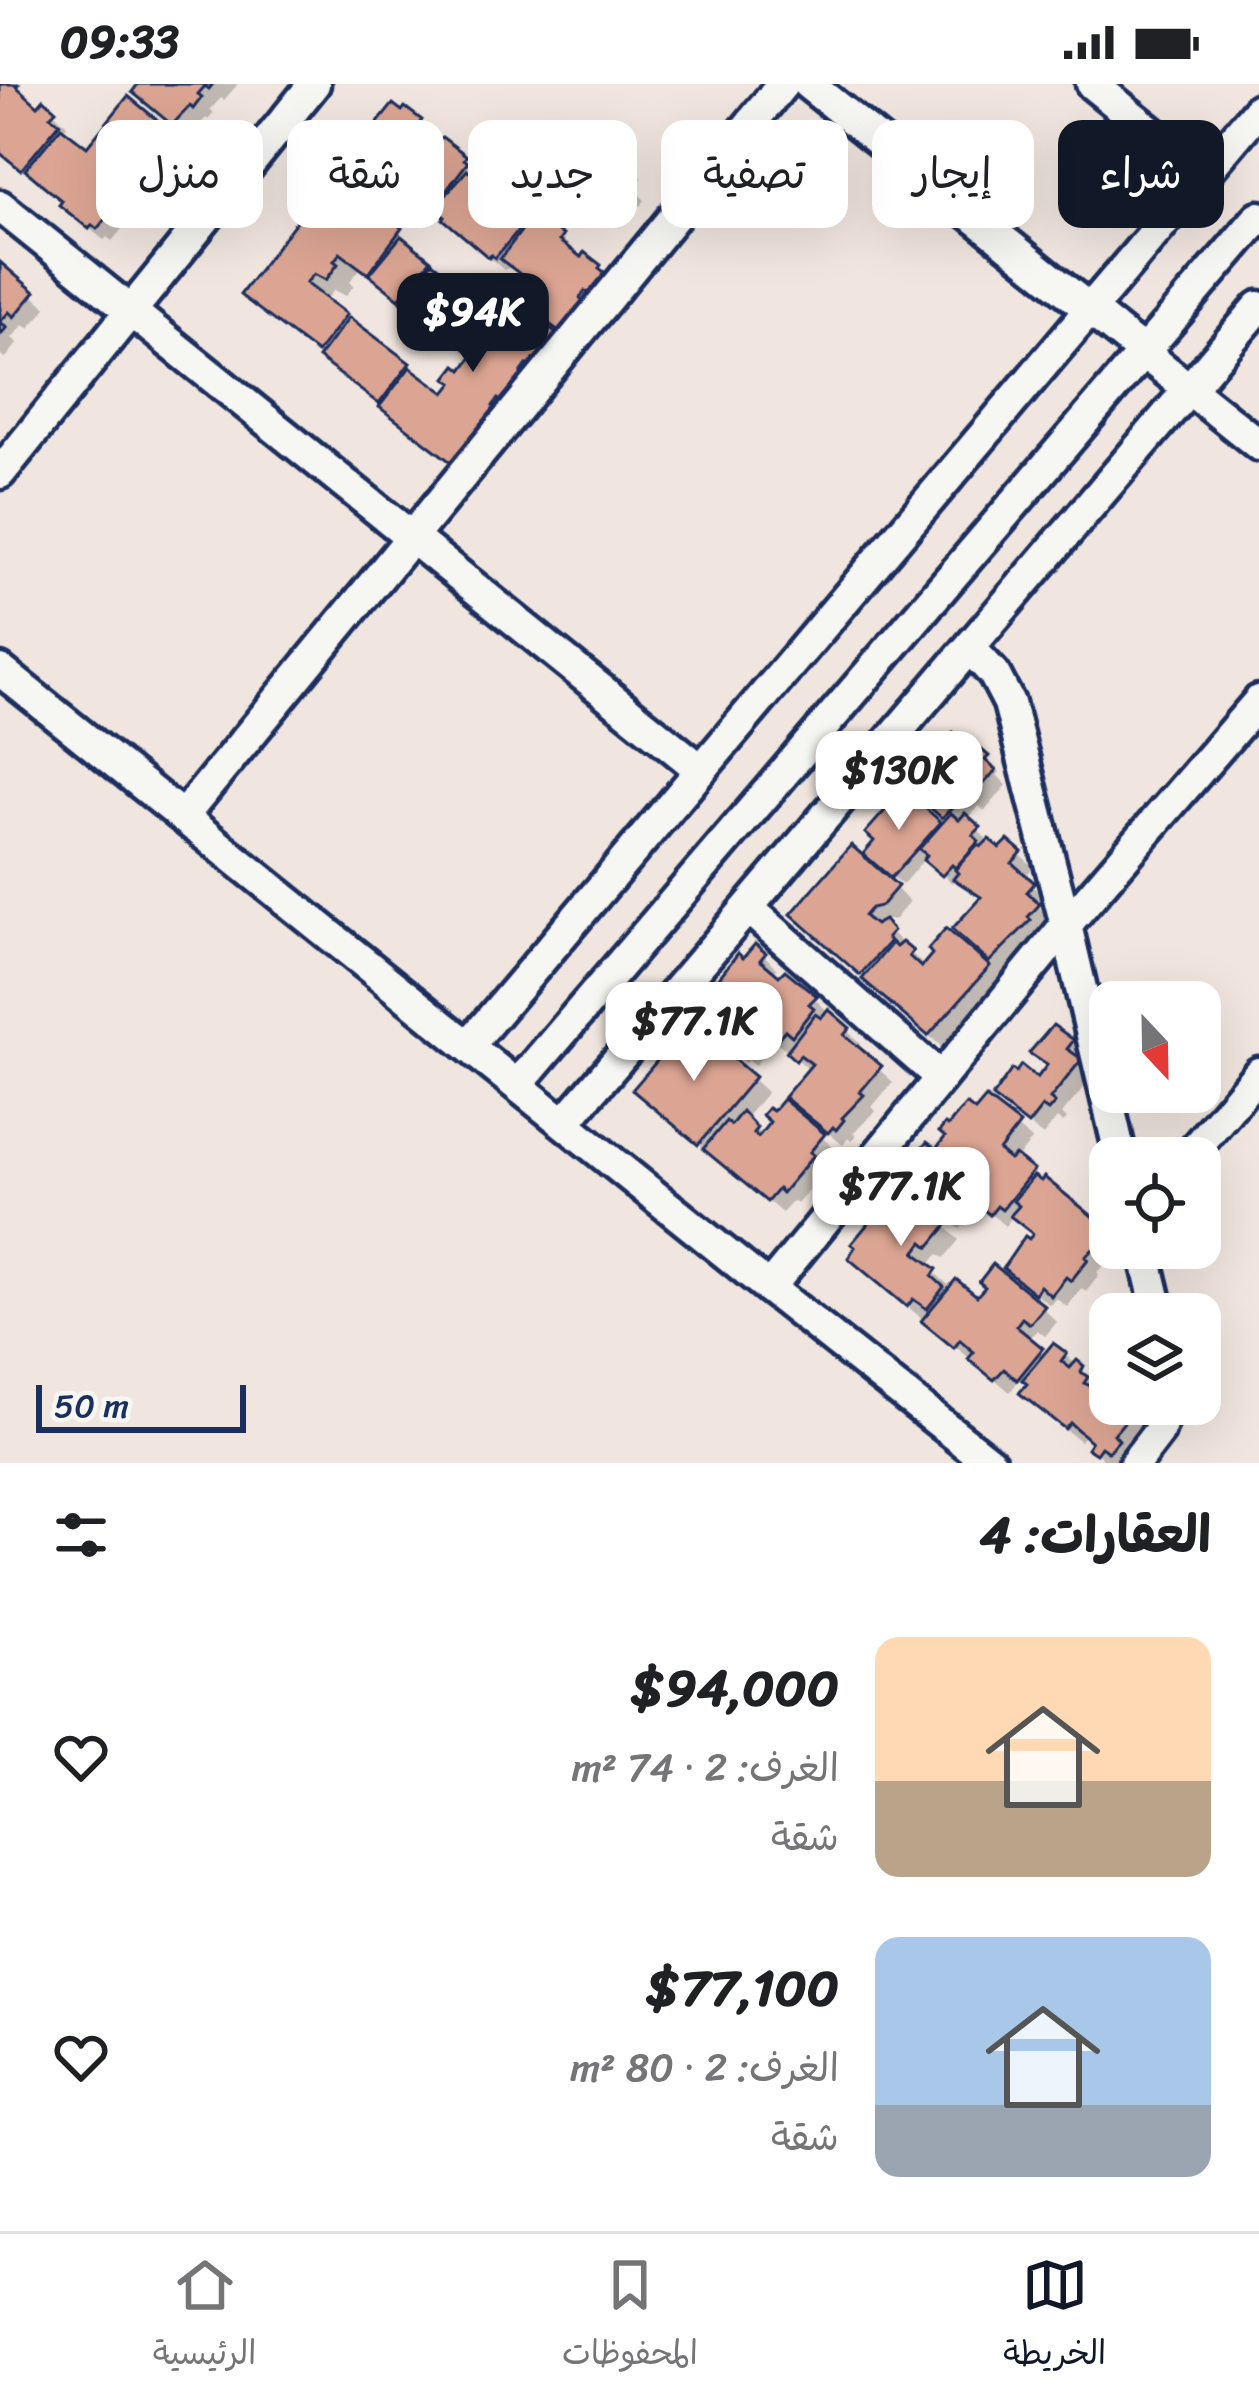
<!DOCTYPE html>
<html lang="ar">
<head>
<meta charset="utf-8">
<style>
	body { margin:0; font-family:Sriracha,"Playpen Sans Arabic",sans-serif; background:#f2f2f2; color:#202124; direction:rtl; height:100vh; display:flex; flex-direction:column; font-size:45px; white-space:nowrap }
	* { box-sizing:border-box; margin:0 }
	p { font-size:39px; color:#757577 }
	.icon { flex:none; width:66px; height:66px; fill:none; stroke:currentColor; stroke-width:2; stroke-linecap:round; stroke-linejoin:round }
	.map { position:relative; height:1379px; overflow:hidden; direction:ltr }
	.side { display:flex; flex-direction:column; background:#fff; flex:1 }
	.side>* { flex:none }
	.hud { position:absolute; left:36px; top:36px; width:1188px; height:108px; direction:rtl; display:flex; gap:24px }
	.needle { width:78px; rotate:158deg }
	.controls { position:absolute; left:1089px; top:897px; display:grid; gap:24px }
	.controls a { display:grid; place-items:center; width:132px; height:132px; border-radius:24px; background:#fff; box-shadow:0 12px 48px #0002; font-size:60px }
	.scale { position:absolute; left:36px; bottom:30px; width:210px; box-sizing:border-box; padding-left:12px; border:6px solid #1b2f5e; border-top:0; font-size:33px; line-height:42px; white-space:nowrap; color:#1b2f5e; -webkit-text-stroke:9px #f6f6f2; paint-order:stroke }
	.price { position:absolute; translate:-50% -102px; padding:0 27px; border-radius:24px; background:#fff; color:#222; font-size:39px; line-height:78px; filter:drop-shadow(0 3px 6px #0008) }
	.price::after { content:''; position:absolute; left:50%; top:72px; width:36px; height:27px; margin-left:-18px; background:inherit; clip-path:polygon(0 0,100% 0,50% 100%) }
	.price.active { background:#111827; color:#fff }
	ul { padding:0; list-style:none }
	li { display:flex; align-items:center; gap:36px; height:300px; padding:0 48px }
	li span { display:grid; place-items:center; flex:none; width:336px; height:240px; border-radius:24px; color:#555 }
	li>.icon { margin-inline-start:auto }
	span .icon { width:144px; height:144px; fill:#fffc; stroke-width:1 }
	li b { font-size:51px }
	h2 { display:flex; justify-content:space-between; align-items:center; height:144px; padding:0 48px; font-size:51px }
	.pill { padding:0 42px; border-radius:24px; background:#fff; box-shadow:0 12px 48px #0002; font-size:42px; line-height:108px }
	.pill.active { background:#111827; color:#fff }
	.status { display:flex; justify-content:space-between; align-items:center; height:84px; padding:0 60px; background:#fff; direction:ltr }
	.status svg { height:33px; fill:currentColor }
	.dock { display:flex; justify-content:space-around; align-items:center; height:168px; border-top:3px solid #e0e0e0; background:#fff; font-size:33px; color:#757577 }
	.dock a { display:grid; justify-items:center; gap:6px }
	.dock .active { color:#111827 }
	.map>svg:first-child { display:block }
	.shadow { fill:#0003; fill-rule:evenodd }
	.building { fill:#dca593; stroke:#1b2f5e; stroke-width:3 }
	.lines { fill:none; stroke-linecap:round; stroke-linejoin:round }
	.minor-casing { stroke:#1b2f5e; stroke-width:39 }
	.minor { stroke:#f6f6f2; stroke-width:30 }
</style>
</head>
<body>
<div class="status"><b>09:33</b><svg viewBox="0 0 49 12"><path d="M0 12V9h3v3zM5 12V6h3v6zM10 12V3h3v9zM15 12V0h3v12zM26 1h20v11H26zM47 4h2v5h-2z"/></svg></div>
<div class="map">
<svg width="1259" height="1379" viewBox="0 0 1259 1379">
	<rect width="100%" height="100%" fill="#f1e6df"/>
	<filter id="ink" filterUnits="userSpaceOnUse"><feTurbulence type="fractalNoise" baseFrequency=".00833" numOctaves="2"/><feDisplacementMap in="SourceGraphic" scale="24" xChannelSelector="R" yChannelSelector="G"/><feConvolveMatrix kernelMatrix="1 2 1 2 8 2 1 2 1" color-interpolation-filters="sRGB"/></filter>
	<g filter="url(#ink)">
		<g class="shadow">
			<polygon points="0,0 20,0 19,3 31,14 28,17 38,26 44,19 67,41 63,47 87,67 129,17 184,64 141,120 137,118 123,135 127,139 112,157 107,153 104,156 76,134 65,118 0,67"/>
			<polygon points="142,0 238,0 224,16 221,14 210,26 214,29 208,36 206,34 187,53 150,21"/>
			<path d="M420,39L433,52L465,74L478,88L477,90L480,94L477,98L528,143L537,136L561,154L575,167L573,170L599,183L612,197L575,259L550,241L548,244L574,270L505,355L510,359L507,363L505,360L476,398L402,341L320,272L262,229L244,211L377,94L355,72ZM398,90L413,102L416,98L442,119L460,149L504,186L512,183L531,198L519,214L540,235L538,238L477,219L416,168L418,164L391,140L397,132L401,135L406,129L411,133L416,125L413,122L418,116L395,94ZM360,185L454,258L456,255L475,274L445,313L325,217L334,206L346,212L354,201L350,197Z"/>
			<polygon points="601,81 634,85 642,94 634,106 645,116 641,122 631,115 621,128 606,118 599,127 571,108"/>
			<polygon points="0,182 47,224 29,244 24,240 12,254 18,259 5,275 0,271"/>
			<polygon points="964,654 1000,688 997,691 1007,701 985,727 979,722 967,735 1000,769 1020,770 1033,783 1024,794 1046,815 1039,823 1052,836 1040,849 1043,851 999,895 1001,897 943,964 809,844 896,804 909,818 895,835 881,838 925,883 971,869 975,864 982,816 956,794 952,799 925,774 902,801 867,769 904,709 943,743 948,737 924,715"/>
			<polygon points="764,871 777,885 772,891 814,914 861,960 856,965 893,998 872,1023 876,1027 853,1049 856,1051 851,1057 848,1054 843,1061 802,1027 810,987 791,969 775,957 755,981 748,976 745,979 709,949 744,878"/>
			<polygon points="1072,959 1085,972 1081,978 1094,991 1062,1030 1067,1035 1063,1039 1057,1034 1043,1052 1010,1026 1038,999 1048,984 1034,969"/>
			<polygon points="753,995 767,1008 745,1035 762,1052 774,1038 773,1031 783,1019 836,1066 822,1083 825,1087 797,1120 793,1117 782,1129 650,1020"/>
			<polygon points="986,1018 1032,1056 1016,1076 1110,1151 1110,1164 1115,1164 1110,1170 1113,1173 1097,1188 1099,1191 1086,1208 1082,1204 1067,1223 1056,1214 1050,1221 1020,1198 1030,1159 1036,1151 1012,1133 1005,1142 979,1120 960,1145 932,1123 929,1126 959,1156 944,1174 938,1170 928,1183 952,1204 978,1216 1043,1224 1057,1238 1045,1252 1037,1246 1028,1256 1047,1272 1065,1271 1098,1300 1106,1289 1110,1272 1110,1320 1158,1320 1151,1336 1125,1365 1131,1372 1123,1379 1116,1374 1113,1379 1107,1379 1091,1363 1094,1358 1085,1350 1080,1357 1036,1323 1023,1309 1028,1303 1019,1296 1010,1308 865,1187 892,1123 912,1114 927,1095 936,1070"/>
		</g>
		<g class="building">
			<polygon points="0,0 18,0 16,2 38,22 44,15 56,26 50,32 60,39 21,86 0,69"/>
			<polygon points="138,0 213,0 209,5 205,2 198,10 202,13 193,25 190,22 172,41 132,8"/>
			<polygon points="128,12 172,48 126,109 122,106 111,119 115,123 97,145 92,141 89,145 59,121 62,117 25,86 61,43 87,63"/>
			<polygon points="393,20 402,27 405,23 422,36 419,40 439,56 442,53 467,72 464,75 468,78 439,116 401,87 398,91 379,76 370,88 351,72"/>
			<polygon points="583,65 600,77 609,65 636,83 626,97 638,106 631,116 621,108 611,122 596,111 589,121 558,99"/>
			<polygon points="346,72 370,90 379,79 402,96 397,102 400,105 391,116 386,112 381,119 377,116 373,122 402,144 368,190 340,169 334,177 338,180 326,196 314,190 306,199 347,230 317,269 240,211"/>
			<polygon points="467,86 518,129 513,135 521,143 495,174 491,171 489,174 443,135 445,133 434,124"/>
			<polygon points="537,132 563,151 559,157 581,173 584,168 601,181 599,184 609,192 601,203 597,200 590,210 585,207 580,214 588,220 572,242 567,238 560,248 515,214 528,196 500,175 530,135 532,138"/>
			<polygon points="401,152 431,176 399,215 369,191"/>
			<polygon points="0,178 35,208 14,233 9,228 0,238 7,243 0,251"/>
			<polygon points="432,178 475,213 443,251 401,217"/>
			<polygon points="490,198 558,250 533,286 527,281 521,289 527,293 517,306 514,304 502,319 498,315 493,322 497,324 489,335 494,339 476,356 473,354 456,382 379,323 410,283 445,309 453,299 446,294 456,281 462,286 473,271 448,252"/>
			<polygon points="349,233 410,279 379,320 318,274"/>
			<polygon points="953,648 960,654 963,650 989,672 985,676 996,686 970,715 964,710 942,734 906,702"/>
			<polygon points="904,705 941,738 891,794 863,770 874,757 865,749"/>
			<polygon points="951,729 959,736 965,729 981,743 973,751 979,757 955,784 952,781 942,792 923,776 927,771 919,765"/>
			<polygon points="989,755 1000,764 1008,756 1022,768 1012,779 1035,799 1027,808 1040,820 1028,833 1031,836 989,878 952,845 981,813 953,795 958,789 955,786 978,760 981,763"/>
			<polygon points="851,761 898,802 881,822 871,824 864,832 875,841 884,836 893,847 887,854 890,857 860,891 791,830"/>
			<polygon points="946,844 990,882 928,952 862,895 892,859 896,863 902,858 913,867 909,872 921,883 932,870 928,865"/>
			<polygon points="755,860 766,869 760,876 779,892 785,886 817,912 809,920 814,924 792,952 785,946 775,958 760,946 740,970 733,964 730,968 691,936 703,921 700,918 738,869 743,874"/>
			<polygon points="828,925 850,944 844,951 882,982 860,1008 864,1011 842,1034 844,1036 836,1046 833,1043 828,1049 784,1013 812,980 800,971 796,977 786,968 815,930 821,934"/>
			<polygon points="690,938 755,993 698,1061 632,1006"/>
			<polygon points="1053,941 1074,956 1067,965 1082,975 1050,1015 1055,1019 1048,1027 1042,1023 1028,1041 992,1013 1012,985 1016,988 1021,981 1037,994 1047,981 1029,969"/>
			<polygon points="986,1014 1020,1040 999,1067 1010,1076 1015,1071 1034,1086 1002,1126 997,1122 990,1131 973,1117 977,1112 968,1104 945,1133 913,1108 924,1094 914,1086 922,1074 917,1070 927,1058 936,1065 945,1053 939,1048 945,1040 948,1042 966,1020 975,1027"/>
			<polygon points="783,1015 825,1050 810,1068 814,1071 782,1109 778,1105 767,1118 703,1065 726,1037 731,1041 742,1027 757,1044 753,1049 758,1053 770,1038 762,1031 768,1024 773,1027"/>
			<polygon points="1034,1092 1041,1097 1044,1093 1107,1144 1098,1154 1101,1157 1085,1173 1088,1175 1071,1197 1066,1193 1051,1212 1040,1202 1035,1210 1003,1184 1025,1152 1029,1155 1033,1150 1010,1132 1019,1122 1013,1117"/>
			<polygon points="903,1102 948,1140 929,1163 923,1158 915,1169 937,1185 932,1192 944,1203 927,1225 913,1215 907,1223 848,1174 855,1163 851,1160 888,1116 891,1119"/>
			<polygon points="993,1180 1045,1222 1030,1240 1022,1234 1016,1242 1043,1264 1017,1296 1004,1285 994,1296 968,1275 974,1268 960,1256 954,1264 921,1237 956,1195 977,1212 985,1203 979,1198"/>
			<polygon points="1053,1259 1067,1269 1061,1277 1070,1284 1077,1276 1084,1282 1081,1288 1088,1293 1084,1299 1093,1303 1104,1288 1096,1283 1110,1267 1110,1320 1147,1320 1142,1328 1136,1324 1114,1350 1119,1356 1108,1368 1101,1363 1096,1370 1087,1364 1091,1358 1070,1339 1065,1345 1019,1309 1027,1300 1022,1296"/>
		</g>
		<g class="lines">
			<defs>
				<g id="minor">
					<polyline points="808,0 1259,361"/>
					<polyline points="1092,0 1204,90"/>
					<polyline points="0,122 701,686"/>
					<polyline points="0,389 314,0"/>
					<polyline points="970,564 994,590 1009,619 1066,841 1121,1074"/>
					<polyline points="0,586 769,1204 991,1379"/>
					<polyline points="183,732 783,0"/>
					<polyline points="748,824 940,993"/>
					<polyline points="469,961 1259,25"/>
					<polyline points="518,1000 1259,133"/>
					<polyline points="565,1038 1259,223"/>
					<polyline points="1187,1074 1259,989"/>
					<polyline points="1143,1164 1159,1230"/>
					<polyline points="769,1204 1066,841 1259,617"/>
					<polyline points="1135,1379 1158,1349 1169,1320"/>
				</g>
			</defs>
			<use href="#minor" class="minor-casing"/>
			<use href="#minor" class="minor"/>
		</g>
	</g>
</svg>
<div class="controls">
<a><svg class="needle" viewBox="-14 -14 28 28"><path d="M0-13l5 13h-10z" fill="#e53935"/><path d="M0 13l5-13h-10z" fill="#757577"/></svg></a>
<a><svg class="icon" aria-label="locate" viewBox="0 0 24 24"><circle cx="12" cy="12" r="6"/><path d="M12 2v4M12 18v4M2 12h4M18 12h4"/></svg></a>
<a><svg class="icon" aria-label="layers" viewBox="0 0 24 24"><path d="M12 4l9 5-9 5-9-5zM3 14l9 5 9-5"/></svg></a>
</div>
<div class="scale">50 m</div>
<b class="price active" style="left:473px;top:291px">$94K</b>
<b class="price" style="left:899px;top:749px">$130K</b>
<b class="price" style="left:694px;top:1000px">$77.1K</b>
<b class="price" style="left:901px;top:1165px">$77.1K</b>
<div class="hud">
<a class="pill active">شراء</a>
<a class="pill">إيجار</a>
<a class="pill">تصفية</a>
<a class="pill">جديد</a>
<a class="pill">شقة</a>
<a class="pill">منزل</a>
</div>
</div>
<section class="side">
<h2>العقارات: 4<svg class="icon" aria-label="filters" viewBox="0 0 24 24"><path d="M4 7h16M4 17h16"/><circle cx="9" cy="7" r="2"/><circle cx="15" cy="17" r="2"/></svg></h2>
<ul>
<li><span style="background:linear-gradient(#ffd9b3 60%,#b9a48a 0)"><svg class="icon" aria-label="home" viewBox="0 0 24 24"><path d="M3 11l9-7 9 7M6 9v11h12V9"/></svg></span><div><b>$94,000</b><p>الغرف: 2 · 74 m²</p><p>شقة</p></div><svg class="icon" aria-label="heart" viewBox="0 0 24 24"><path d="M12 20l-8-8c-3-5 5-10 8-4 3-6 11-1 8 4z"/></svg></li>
<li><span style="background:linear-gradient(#a9c7e8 70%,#9aa5b1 0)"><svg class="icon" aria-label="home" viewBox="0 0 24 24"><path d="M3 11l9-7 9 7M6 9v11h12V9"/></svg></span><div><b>$77,100</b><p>الغرف: 2 · 80 m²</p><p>شقة</p></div><svg class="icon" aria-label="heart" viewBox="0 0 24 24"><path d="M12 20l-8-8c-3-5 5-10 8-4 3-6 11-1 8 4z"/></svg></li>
</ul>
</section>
<nav class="dock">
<a class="active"><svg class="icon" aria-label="map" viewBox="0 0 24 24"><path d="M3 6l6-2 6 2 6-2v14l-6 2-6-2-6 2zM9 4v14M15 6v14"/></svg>الخريطة</a>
<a><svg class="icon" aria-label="saved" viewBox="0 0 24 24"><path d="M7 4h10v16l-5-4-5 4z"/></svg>المحفوظات</a>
<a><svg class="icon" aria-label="home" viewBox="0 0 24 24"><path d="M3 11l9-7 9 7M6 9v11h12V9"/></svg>الرئيسية</a>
</nav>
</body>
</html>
